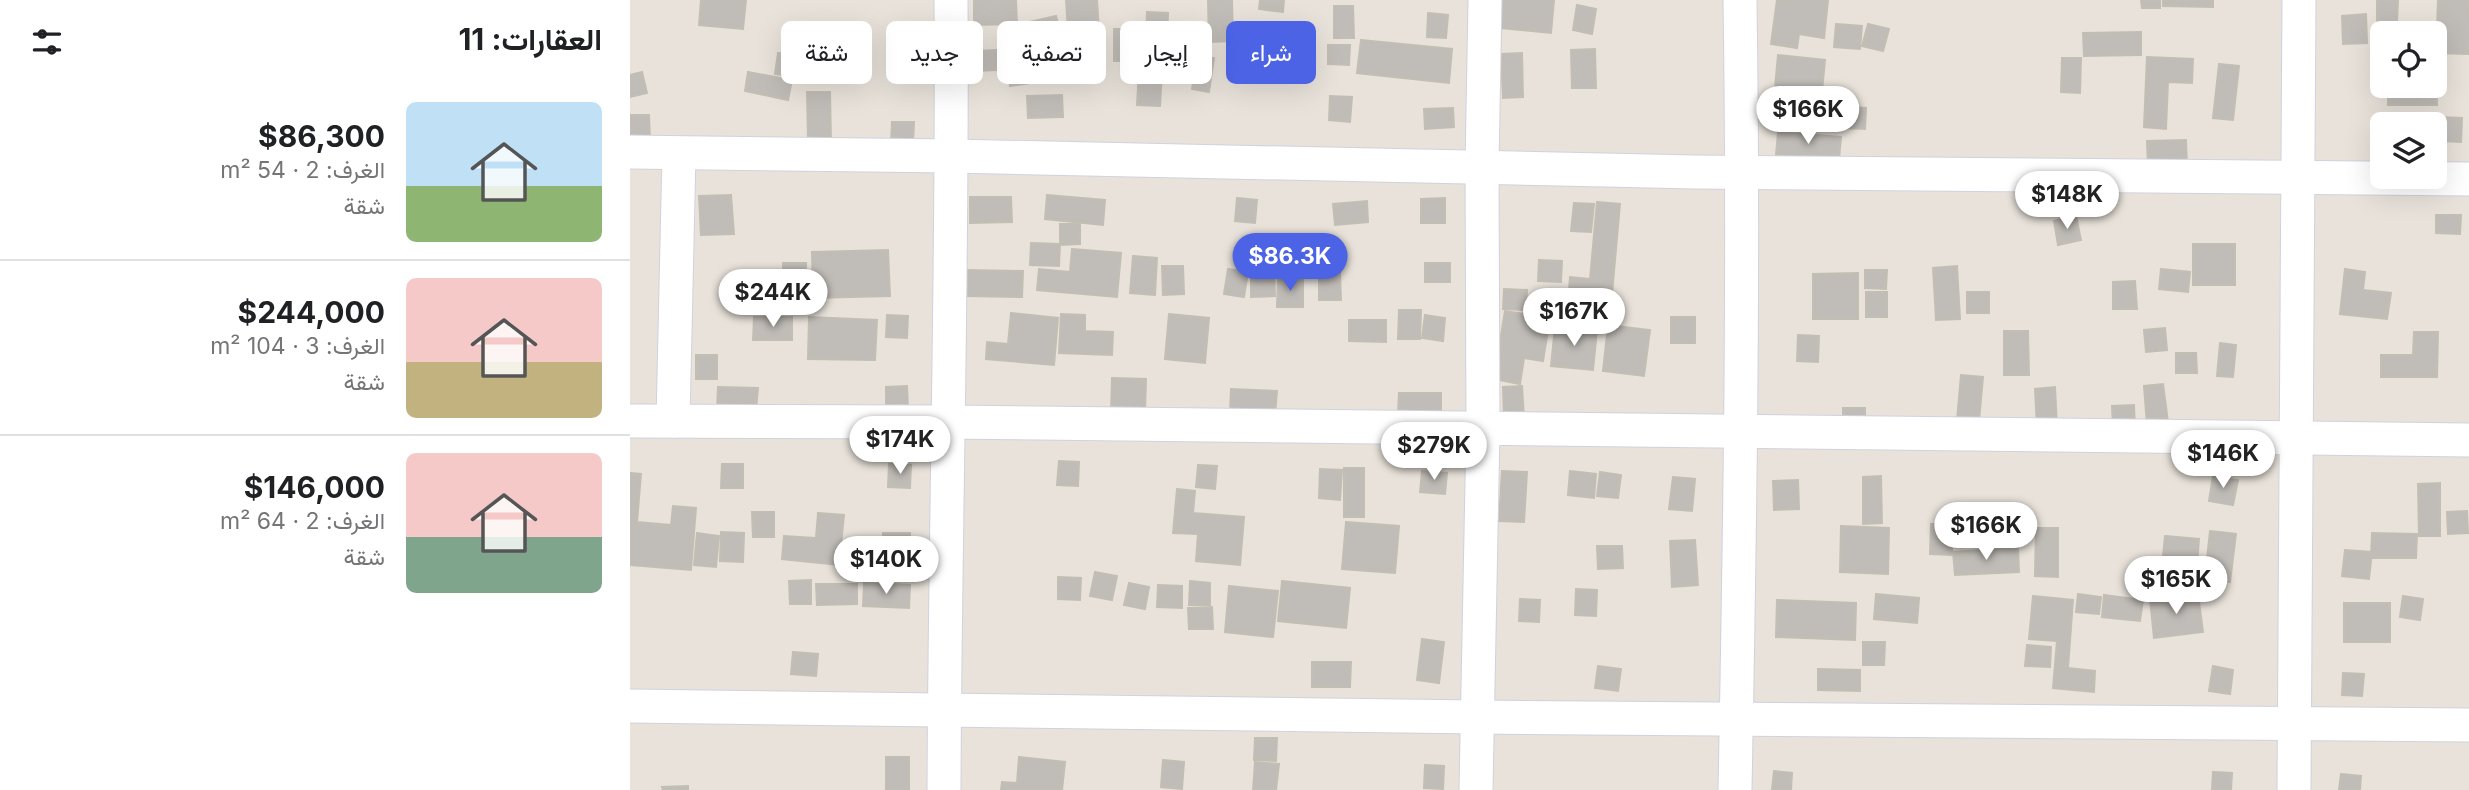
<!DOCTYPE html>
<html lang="ar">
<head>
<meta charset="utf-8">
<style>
	body { margin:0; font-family:Inter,Vazirmatn,sans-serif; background:#f2f2f2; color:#202124; direction:rtl; height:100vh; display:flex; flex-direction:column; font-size:26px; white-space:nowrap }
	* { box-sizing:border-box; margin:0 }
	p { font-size:23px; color:#757577 }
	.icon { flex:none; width:38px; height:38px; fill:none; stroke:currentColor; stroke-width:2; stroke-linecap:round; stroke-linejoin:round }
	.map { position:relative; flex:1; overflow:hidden; direction:ltr }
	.sheet { display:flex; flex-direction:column; background:#fff; width:630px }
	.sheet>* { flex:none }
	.hud { position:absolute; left:21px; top:21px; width:665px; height:63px; direction:rtl; display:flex; gap:14px }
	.tools { position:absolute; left:1740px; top:21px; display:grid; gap:14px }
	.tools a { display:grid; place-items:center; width:77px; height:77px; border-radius:10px; background:#fff; box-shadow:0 7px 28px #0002; font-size:35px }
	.price { position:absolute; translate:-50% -60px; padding:0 16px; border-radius:24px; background:#fff; color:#222; font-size:23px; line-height:46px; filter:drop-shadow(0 2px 4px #0008) }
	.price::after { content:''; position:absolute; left:50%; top:42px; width:21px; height:16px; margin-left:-10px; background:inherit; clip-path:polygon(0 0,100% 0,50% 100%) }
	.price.active { background:#4b63e4; color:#fff }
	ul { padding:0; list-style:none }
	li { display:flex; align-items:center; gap:21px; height:175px; padding:0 28px }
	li+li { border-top:2px solid #e0e0e0 }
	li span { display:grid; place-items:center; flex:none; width:196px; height:140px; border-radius:10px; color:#555 }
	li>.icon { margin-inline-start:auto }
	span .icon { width:84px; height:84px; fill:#fffc; stroke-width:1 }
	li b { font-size:30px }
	h2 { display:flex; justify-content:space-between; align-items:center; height:84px; padding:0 28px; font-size:30px }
	.tag { padding:0 24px; border-radius:10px; background:#fff; box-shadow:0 7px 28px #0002; font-size:24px; line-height:63px }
	.tag.active { background:#4b63e4; color:#fff }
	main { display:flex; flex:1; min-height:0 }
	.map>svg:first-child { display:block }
	.building { fill:#c0bcb7; stroke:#c3beb4; stroke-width:2 }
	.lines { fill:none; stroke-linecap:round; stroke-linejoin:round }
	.minor-casing { stroke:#d0d2de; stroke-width:35 }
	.minor { stroke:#fff; stroke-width:33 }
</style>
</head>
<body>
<main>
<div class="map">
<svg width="1839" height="790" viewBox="0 0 1839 790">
	<rect width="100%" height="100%" fill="#e8e2da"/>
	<g class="building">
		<polygon points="71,0 116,0 113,29 69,25"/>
		<polygon points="344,0 386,0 387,24 344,25"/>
		<polygon points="436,0 467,0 469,31 438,32"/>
		<polygon points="578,0 602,0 603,41 579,42"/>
		<polygon points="630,0 654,0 653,12 629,9"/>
		<polygon points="873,0 924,0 921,33 871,28"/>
		<polygon points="1147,0 1198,0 1194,38 1169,34 1167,48 1141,44"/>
		<polygon points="1511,0 1530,0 1530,8 1512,8"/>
		<polygon points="1533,0 1583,0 1583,7 1533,6"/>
		<polygon points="1747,0 1768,0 1767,21 1747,21"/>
		<polygon points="1808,0 1839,0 1839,54 1806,53"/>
		<polygon points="947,5 966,9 962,34 943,30"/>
		<polygon points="704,6 723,6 724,38 704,38"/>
		<polygon points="517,12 538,13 537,39 516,38"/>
		<polygon points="798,13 818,15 816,38 797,37"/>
		<polygon points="1736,14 1737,43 1713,44 1712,16"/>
		<polygon points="426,16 431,36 401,44 395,23"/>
		<polygon points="1206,24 1232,26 1230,49 1204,47"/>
		<polygon points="1238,24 1259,29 1253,51 1232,46"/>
		<polygon points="484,29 506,29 507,61 484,61"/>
		<polygon points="1511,32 1511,55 1454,56 1453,33"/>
		<polygon points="731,40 822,49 819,83 727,73"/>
		<polygon points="698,45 720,45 719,65 698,64"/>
		<polygon points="178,48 225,51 224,75 177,72"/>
		<polygon points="965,49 966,88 942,88 941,50"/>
		<polygon points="366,50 367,70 345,71 344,51"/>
		<polygon points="436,50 456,51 455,83 435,82"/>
		<polygon points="510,52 533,53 530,106 507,105"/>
		<polygon points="148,53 169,55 167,77 145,74"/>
		<polygon points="892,53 893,97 873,98 871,54"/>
		<polygon points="1148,55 1195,60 1190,113 1143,109"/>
		<polygon points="567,56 584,58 579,92 562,89"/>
		<polygon points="1517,57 1563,59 1562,83 1538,82 1536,129 1514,127"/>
		<polygon points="1432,58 1451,58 1450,93 1431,92"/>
		<polygon points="398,62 401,83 380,86 377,64"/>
		<polygon points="1589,64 1609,66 1603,120 1583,118"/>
		<polygon points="1804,67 1806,67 1807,105 1758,105 1758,86 1804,86"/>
		<polygon points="12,72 17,93 0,97 0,75"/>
		<polygon points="118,72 162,80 158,100 115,91"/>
		<polygon points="177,92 200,92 201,141 178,141"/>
		<polygon points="432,95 433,117 398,118 397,96"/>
		<polygon points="700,96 722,97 720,122 699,120"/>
		<polygon points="1214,107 1236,108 1235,129 1213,128"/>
		<polygon points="823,108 824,127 795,129 794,109"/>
		<polygon points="0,115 19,115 20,140 0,140"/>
		<polygon points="1787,116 1832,118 1831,142 1808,141 1807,165 1804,165 1804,124 1787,124"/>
		<polygon points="262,122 284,122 283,144 261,143"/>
		<polygon points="1148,132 1211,137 1209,159 1146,155"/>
		<polygon points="1556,140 1557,165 1518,166 1517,141"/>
		<polygon points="101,195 104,234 71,235 69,196"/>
		<polygon points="417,195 475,200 473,225 415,219"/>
		<polygon points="340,197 381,197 382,222 340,223"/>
		<polygon points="607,198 627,200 625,223 605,221"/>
		<polygon points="815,198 815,223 791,223 791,199"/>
		<polygon points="737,201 738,222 705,225 703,204"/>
		<polygon points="967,202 990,204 981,305 938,302 940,277 960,279"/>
		<polygon points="944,203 964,204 961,232 941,231"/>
		<polygon points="1806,215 1831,215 1830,234 1806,233"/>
		<polygon points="1446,216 1451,240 1428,245 1424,221"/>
		<polygon points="430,224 450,224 450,244 430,245"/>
		<polygon points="401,243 430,244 429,266 400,265"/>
		<rect x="1563" y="244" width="42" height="41"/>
		<polygon points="442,249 491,253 487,297 407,290 409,269 440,272"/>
		<polygon points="258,250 260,296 183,298 182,252"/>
		<polygon points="503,256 527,258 525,295 500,293"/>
		<polygon points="909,260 932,261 931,282 908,281"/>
		<rect x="153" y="263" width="23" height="20"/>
		<rect x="795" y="263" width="25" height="19"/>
		<polygon points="532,266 553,266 554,294 533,295"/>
		<polygon points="1327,266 1330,319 1306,320 1303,268"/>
		<polygon points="598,269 618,272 614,297 594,294"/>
		<polygon points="621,269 644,269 645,296 621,297"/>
		<polygon points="1531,269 1560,272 1558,292 1529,289"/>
		<polygon points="1715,269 1735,272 1733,290 1761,293 1757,319 1710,314"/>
		<polygon points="337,270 393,271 392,297 337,296"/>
		<polygon points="1235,270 1257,270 1256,289 1235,288"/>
		<polygon points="710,273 711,300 689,300 689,274"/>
		<polygon points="1228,273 1228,319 1183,319 1183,274"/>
		<polygon points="648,278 673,278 673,307 647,307"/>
		<polygon points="1505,281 1507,309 1483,309 1483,282"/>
		<polygon points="874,289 897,290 896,310 873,309"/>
		<rect x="1236" y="292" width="21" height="25"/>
		<rect x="1337" y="292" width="22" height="21"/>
		<polygon points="769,310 791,310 790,339 768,339"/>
		<polygon points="875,311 920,318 913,361 894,358 890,384 864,379"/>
		<polygon points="381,313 428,318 424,365 356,359 357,342 378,344"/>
		<polygon points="431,314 455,315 455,331 483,332 482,355 429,353"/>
		<polygon points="539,314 579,318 575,363 535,359"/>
		<polygon points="257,315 278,316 277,338 256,337"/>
		<polygon points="795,315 815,318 813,341 792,338"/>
		<polygon points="124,317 162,317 162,340 123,340"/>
		<polygon points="179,317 247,320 245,360 178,359"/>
		<rect x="1041" y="317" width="24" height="26"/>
		<polygon points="719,320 756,320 756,342 719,341"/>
		<polygon points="978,325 1020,330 1014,376 973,371"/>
		<polygon points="925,326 967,330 963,370 921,366"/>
		<polygon points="1535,328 1537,350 1516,352 1514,330"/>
		<polygon points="1374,331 1398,331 1399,375 1374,375"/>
		<polygon points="1784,332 1808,332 1807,377 1751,377 1751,355 1783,355"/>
		<polygon points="1168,335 1189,336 1188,362 1167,361"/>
		<polygon points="1590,343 1606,345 1603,377 1587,376"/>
		<polygon points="1546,353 1566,353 1567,373 1546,373"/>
		<rect x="66" y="355" width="21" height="24"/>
		<polygon points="1331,375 1353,377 1349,421 1327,420"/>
		<polygon points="482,378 516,379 515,414 481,413"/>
		<polygon points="1533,384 1538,422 1517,425 1514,386"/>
		<polygon points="277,386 278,409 256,410 256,387"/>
		<polygon points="892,386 894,418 874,419 873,387"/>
		<polygon points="88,387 128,388 126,410 87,408"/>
		<polygon points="1425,387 1427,427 1407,428 1405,389"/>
		<polygon points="601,389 647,391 645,415 600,413"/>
		<polygon points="769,393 811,393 811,413 768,413"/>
		<polygon points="1504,405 1505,427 1483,428 1482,406"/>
		<rect x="1213" y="408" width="22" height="22"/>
		<polygon points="429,461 449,462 448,486 427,485"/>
		<polygon points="92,464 113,464 113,488 91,488"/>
		<polygon points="259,464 281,465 280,488 258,487"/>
		<polygon points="568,465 587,466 585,489 566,487"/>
		<rect x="714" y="468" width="20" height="49"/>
		<polygon points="690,469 712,470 710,500 689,498"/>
		<polygon points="792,471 817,473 815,494 790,492"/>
		<polygon points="872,471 897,472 894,522 869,521"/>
		<polygon points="940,471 966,474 964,498 938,495"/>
		<polygon points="970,472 991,475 988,498 967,496"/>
		<polygon points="0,473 11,474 7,522 41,525 43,506 66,508 61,570 0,565"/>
		<polygon points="1251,476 1252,523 1233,524 1233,477"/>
		<polygon points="1583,476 1608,480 1603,505 1579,501"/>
		<polygon points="1043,477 1065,479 1062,511 1039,509"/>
		<polygon points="1168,480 1169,509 1144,510 1143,481"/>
		<polygon points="1810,483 1810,536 1789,536 1788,484"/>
		<polygon points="547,489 565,491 563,513 614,517 610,565 566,561 568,534 543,533"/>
		<polygon points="1837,511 1838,533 1818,534 1817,512"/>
		<polygon points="122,512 144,512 144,537 123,537"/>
		<polygon points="188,513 214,515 209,565 152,559 154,536 186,538"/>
		<polygon points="716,522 769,526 765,573 712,569"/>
		<polygon points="1301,524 1322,524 1322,555 1300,554"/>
		<polygon points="1211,526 1259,528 1258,574 1210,572"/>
		<polygon points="1406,528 1428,528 1428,577 1405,576"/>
		<polygon points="1580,531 1606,534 1600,582 1575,578"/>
		<polygon points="91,532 114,533 113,562 90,561"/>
		<polygon points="67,533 89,536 86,567 64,565"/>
		<polygon points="253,533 280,533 280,560 252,560"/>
		<polygon points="1742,533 1787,534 1786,558 1741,558"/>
		<polygon points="1535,536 1569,539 1566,579 1531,576"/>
		<polygon points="1065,540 1068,585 1042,587 1040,541"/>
		<polygon points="967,546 992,546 993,568 968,569"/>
		<polygon points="1388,548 1389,572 1325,575 1323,552"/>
		<polygon points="1715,550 1742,552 1739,579 1712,576"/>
		<polygon points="465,572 487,576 482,600 460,596"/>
		<polygon points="428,577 451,578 450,600 428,599"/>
		<polygon points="181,580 181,604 160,604 159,581"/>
		<polygon points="560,581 580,583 580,605 559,605"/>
		<polygon points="652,581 720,588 716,628 648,621"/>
		<polygon points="234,583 280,585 279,608 233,606"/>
		<polygon points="499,583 519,587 515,609 494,605"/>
		<polygon points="186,584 227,584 227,604 187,605"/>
		<polygon points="528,585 552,586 552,608 527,607"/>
		<polygon points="599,586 648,591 643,637 595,632"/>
		<polygon points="946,589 967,590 966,616 945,615"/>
		<polygon points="1246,594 1289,598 1287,623 1244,619"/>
		<polygon points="1448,594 1471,597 1469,614 1446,612"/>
		<polygon points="1568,594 1573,632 1524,638 1520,599"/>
		<polygon points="1474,595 1513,600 1510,621 1472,617"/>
		<polygon points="1403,596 1443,600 1438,668 1465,671 1464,692 1423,688 1427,641 1399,639"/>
		<polygon points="1773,596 1793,599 1790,620 1770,617"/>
		<polygon points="890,599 910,600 909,622 889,621"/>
		<polygon points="1147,600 1226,603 1225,640 1146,637"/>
		<rect x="1714" y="603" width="46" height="39"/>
		<polygon points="582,607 583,629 559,629 558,608"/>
		<polygon points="792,639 814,642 809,683 787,680"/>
		<polygon points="1233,642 1255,642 1254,665 1233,665"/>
		<polygon points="1397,645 1421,647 1420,667 1395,666"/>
		<polygon points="163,652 188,654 186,676 161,674"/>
		<polygon points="682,662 721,662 720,687 682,687"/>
		<polygon points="968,666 991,669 988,691 965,688"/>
		<polygon points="1583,666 1603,670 1600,694 1579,691"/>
		<polygon points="1188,669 1230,670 1230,691 1188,690"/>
		<polygon points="1713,673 1734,674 1732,696 1712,695"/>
		<polygon points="625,738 647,738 646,761 624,760"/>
		<rect x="256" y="757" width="23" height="33"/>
		<polygon points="389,757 435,762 432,790 371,790 372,782 387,783"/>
		<polygon points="533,760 554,762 552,789 531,787"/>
		<polygon points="625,762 649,764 646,790 623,790"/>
		<polygon points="795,765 814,766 813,789 794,788"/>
		<polygon points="1144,771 1162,773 1161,790 1142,790"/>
		<polygon points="1583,772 1602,773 1601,790 1582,790"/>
		<polygon points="1711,774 1731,776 1730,790 1709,790"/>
		<polygon points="58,786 58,790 33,790 32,787"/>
	</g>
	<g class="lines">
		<defs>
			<g id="minor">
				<polyline points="0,152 322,156 1065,172 1839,179"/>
				<polyline points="0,421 317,422 1839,440"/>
				<polyline points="43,421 49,154"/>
				<polyline points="0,706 847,717 1839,725"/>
				<path d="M314,790C315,527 323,263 321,0"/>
				<polyline points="846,790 853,430 852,166 855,0"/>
				<path d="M1105,790C1110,527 1114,263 1110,0"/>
				<polyline points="1664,790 1669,0"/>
			</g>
		</defs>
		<use href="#minor" class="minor-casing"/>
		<use href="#minor" class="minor"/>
	</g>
</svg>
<div class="tools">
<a><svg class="icon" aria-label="locate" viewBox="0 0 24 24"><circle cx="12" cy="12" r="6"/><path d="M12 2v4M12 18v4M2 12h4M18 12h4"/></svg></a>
<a><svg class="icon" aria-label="layers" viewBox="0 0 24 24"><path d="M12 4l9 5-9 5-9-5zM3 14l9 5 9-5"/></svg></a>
</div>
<b class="price" style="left:1178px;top:146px">$166K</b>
<b class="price" style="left:1437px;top:231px">$148K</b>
<b class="price active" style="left:660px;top:293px">$86.3K</b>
<b class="price" style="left:143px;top:329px">$244K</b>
<b class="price" style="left:944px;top:348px">$167K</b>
<b class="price" style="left:270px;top:476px">$174K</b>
<b class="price" style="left:804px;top:482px">$279K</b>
<b class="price" style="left:1593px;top:490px">$146K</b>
<b class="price" style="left:1356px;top:562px">$166K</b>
<b class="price" style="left:256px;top:596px">$140K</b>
<b class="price" style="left:1546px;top:616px">$165K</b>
<div class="hud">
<a class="tag active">شراء</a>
<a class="tag">إيجار</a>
<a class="tag">تصفية</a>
<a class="tag">جديد</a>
<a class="tag">شقة</a>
</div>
</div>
<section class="sheet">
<h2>العقارات: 11<svg class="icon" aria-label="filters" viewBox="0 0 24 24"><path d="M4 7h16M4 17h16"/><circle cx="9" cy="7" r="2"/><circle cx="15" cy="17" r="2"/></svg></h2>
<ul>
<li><span style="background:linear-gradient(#bfe0f5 60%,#8fb573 0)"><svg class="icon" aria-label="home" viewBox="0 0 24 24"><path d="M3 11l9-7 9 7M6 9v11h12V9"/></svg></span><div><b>$86,300</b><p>الغرف: 2 · 54 m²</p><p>شقة</p></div></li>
<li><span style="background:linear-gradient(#f6c9c9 60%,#c2b280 0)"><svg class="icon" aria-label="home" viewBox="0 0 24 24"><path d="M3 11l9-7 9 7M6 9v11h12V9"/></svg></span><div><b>$244,000</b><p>الغرف: 3 · 104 m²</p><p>شقة</p></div></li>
<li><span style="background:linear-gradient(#f6c9c9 60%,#7fa58c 0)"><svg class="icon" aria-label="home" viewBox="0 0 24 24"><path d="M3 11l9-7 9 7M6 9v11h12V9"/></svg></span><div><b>$146,000</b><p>الغرف: 2 · 64 m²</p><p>شقة</p></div></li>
</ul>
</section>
</main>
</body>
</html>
